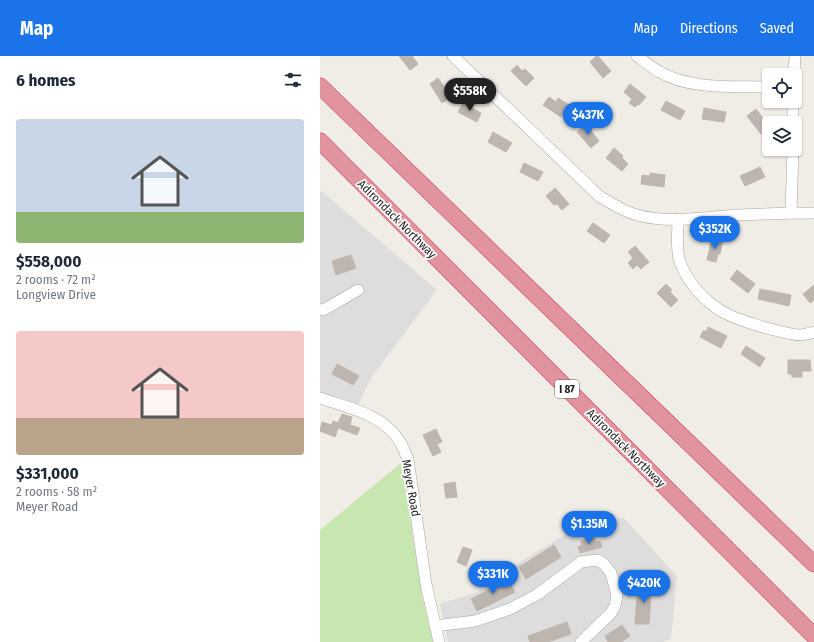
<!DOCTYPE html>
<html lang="en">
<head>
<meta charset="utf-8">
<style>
	body { margin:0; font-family:"Fira Sans Condensed",sans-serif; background:#f6f6f7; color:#1f2937; height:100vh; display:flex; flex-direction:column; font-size:15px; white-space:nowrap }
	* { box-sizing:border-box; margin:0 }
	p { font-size:13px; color:#747a83 }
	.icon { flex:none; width:22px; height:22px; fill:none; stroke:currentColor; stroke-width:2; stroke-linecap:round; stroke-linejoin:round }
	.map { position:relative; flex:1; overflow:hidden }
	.side { display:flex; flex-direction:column; background:#fff; width:320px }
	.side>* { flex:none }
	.buttons { position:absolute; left:442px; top:12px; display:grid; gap:8px }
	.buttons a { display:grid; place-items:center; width:40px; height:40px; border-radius:4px; background:#fff; box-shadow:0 1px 3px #0004; font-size:20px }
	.price { position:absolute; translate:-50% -34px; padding:0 9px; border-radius:14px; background:#1a73e8; color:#fff; font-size:13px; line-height:26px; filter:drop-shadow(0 1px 2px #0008) }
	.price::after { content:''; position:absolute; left:50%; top:24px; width:12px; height:9px; margin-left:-6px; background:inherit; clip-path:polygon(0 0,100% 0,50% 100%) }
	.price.selected { background:#222; color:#fff }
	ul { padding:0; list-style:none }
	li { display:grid; align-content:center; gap:8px; height:212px; padding:0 16px }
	li span { display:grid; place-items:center; height:124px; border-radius:4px; color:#555 }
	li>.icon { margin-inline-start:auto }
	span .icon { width:72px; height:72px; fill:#fffc; stroke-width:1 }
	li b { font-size:17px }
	h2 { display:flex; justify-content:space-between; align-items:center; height:48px; padding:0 16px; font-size:17px }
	header { display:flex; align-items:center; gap:24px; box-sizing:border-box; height:56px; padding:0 20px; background:#1a73e8; color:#fff }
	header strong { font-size:19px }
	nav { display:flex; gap:22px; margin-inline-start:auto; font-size:14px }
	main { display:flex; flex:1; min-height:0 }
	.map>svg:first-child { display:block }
	.residential { fill:#dedddd }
	.grass { fill:#c8e7b0 }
	.building { fill:#bdb6b0; stroke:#c1b5aa }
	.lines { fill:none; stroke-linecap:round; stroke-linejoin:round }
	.minor-casing { stroke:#a4a4a4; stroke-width:12 }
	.highway-casing { stroke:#d13160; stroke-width:17 }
	.minor { stroke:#fff; stroke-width:11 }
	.highway { stroke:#e2949e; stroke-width:16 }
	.labels { text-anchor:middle; stroke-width:3.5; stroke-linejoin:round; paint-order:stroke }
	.shield { fill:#fff; stroke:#636363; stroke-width:1 }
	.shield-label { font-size:11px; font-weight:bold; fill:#202020 }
	.street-label { font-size:12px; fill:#202020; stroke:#fff }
</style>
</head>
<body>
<header>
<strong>Map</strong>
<nav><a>Map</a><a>Directions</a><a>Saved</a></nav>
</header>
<main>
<section class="side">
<h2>6 homes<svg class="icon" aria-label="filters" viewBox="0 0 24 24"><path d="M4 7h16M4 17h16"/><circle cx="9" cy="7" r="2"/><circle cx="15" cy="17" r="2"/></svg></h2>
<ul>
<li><span style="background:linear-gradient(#c9d6e8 75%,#8fb573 0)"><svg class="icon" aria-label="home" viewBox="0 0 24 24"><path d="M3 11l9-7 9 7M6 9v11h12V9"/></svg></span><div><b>$558,000</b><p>2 rooms · 72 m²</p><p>Longview Drive</p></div></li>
<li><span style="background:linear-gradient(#f6c9c9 70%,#b9a48a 0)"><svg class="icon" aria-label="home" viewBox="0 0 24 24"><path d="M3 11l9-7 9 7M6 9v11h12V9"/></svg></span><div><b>$331,000</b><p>2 rooms · 58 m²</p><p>Meyer Road</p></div></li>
</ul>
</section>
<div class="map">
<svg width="494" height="586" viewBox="0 0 494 586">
	<rect width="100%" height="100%" fill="#f0ede7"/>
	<g class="residential">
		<polygon points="0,134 117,234 51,322 38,349 0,336"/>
		<polygon points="303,461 357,520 351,583 343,586 128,586 120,548 157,536 200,506 244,479"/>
	</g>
	<polygon class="grass" points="81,407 103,545 113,586 0,586 0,474"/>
	<g class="building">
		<polygon points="79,0 92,0 98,8 90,14"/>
		<polygon points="276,0 278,0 291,15 283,22 270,6"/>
		<polygon points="197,9 202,15 205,13 214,22 206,30 191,15"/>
		<polygon points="118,22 131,41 122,47 110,28"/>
		<polygon points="310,28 326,41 319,49 318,48 315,51 309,47 312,43 304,36"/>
		<polygon points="229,41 236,46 238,42 249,49 241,61 223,49"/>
		<polygon points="346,45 365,55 360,64 341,54"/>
		<polygon points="143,47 161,57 157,66 138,56"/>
		<polygon points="384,52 406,56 404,66 382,63"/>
		<polygon points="436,53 449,70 441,78 427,60"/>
		<polygon points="266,68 279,85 271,92 257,76"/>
		<polygon points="173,76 192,87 186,96 168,86"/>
		<polygon points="294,92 303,100 302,102 308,108 302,115 286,102"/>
		<polygon points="204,107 223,116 218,125 200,116"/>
		<polygon points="440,111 445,121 425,130 420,120"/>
		<polygon points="330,117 345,119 344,131 321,128 322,119 330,120"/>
		<polygon points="235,132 249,148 242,154 237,148 234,149 226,140"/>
		<polygon points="273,167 290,179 284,187 267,175"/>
		<polygon points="392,182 403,184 400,198 398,198 396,206 387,204"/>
		<polygon points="315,190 329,206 321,213 317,209 313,213 308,207 313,202 308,196"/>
		<polygon points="31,199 36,212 16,219 12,205"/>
		<polygon points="417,214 435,228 428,237 410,223"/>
		<polygon points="346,228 352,234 350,236 358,244 351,251 337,237"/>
		<polygon points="494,229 494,244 490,247 483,238"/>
		<polygon points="440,233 471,239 469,250 438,243"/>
		<polygon points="388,271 407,280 401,292 380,281 384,274 386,276"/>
		<polygon points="426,290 445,302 440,311 421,298"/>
		<polygon points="468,304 490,304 491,315 482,315 482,321 472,321 472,318 468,318"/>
		<polygon points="17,308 39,320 33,329 12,318"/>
		<polygon points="22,358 32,361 30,369 40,372 37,379 18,372 15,381 0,375 2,366 12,369 13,365 18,367"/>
		<polygon points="116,373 122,386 117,388 121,396 113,400 103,379"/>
		<polygon points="135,426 137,441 126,442 124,428"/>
		<polygon points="274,481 276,486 280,485 282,491 260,497 258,491 262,489 261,485"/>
		<polygon points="234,489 241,501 206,523 199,511"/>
		<polygon points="143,491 152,494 146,510 137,506"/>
		<polygon points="188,524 195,536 157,555 151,543"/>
		<polygon points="318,527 332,527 329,568 315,568"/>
		<polygon points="247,566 251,578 228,586 210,586 208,580"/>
		<polygon points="302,569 310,580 301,586 288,586 285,580"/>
	</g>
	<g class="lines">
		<defs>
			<g id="minor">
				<path d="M133,0L279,140C291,147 304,156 317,159C350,168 385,161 418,159C443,158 469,157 494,157"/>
				<path d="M317,0C324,5 332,12 340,16C370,34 415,30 449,31"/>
				<polyline points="474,19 475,0"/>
				<polyline points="473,67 473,45"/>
				<polyline points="471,157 473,93"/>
				<path d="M358,163C358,176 356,191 359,203C366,225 384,245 403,256C415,263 430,267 443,271C455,274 470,279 482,279C486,278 490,277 494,276"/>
				<polyline points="0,254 5,253 38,234"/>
				<path d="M0,342C28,352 64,358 80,386C83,391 85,397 88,403L106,528L119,586"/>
				<polyline points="115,570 155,565 190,553 218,538 261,506 277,504 283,507 291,517 297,539 295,550 291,557 261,586"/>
			</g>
			<g id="highway">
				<polyline points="0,30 494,508"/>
				<polyline points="0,85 494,580"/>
			</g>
		</defs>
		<use href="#minor" class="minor-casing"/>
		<use href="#highway" class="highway-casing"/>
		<use href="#minor" class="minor"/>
		<use href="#highway" class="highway"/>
	</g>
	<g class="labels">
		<rect class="shield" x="235" y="324" width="24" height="18" rx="3"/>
		<g class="shield-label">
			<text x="247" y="337">I 87</text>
		</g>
		<g class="street-label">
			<text transform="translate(77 163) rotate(45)" y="4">Adirondack Northway</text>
			<text transform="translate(306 392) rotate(45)" y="4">Adirondack Northway</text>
			<text transform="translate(91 432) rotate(80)" y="4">Meyer Road</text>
		</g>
	</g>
</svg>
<div class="buttons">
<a><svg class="icon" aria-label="locate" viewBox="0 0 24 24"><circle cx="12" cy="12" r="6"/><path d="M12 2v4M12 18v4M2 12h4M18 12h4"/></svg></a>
<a><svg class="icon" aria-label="layers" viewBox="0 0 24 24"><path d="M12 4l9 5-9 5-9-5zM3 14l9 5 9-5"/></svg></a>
</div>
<b class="price selected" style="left:150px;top:56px">$558K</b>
<b class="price" style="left:268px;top:80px">$437K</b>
<b class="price" style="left:395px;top:194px">$352K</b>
<b class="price" style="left:269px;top:489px">$1.35M</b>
<b class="price" style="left:173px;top:539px">$331K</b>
<b class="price" style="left:324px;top:548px">$420K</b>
</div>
</main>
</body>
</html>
